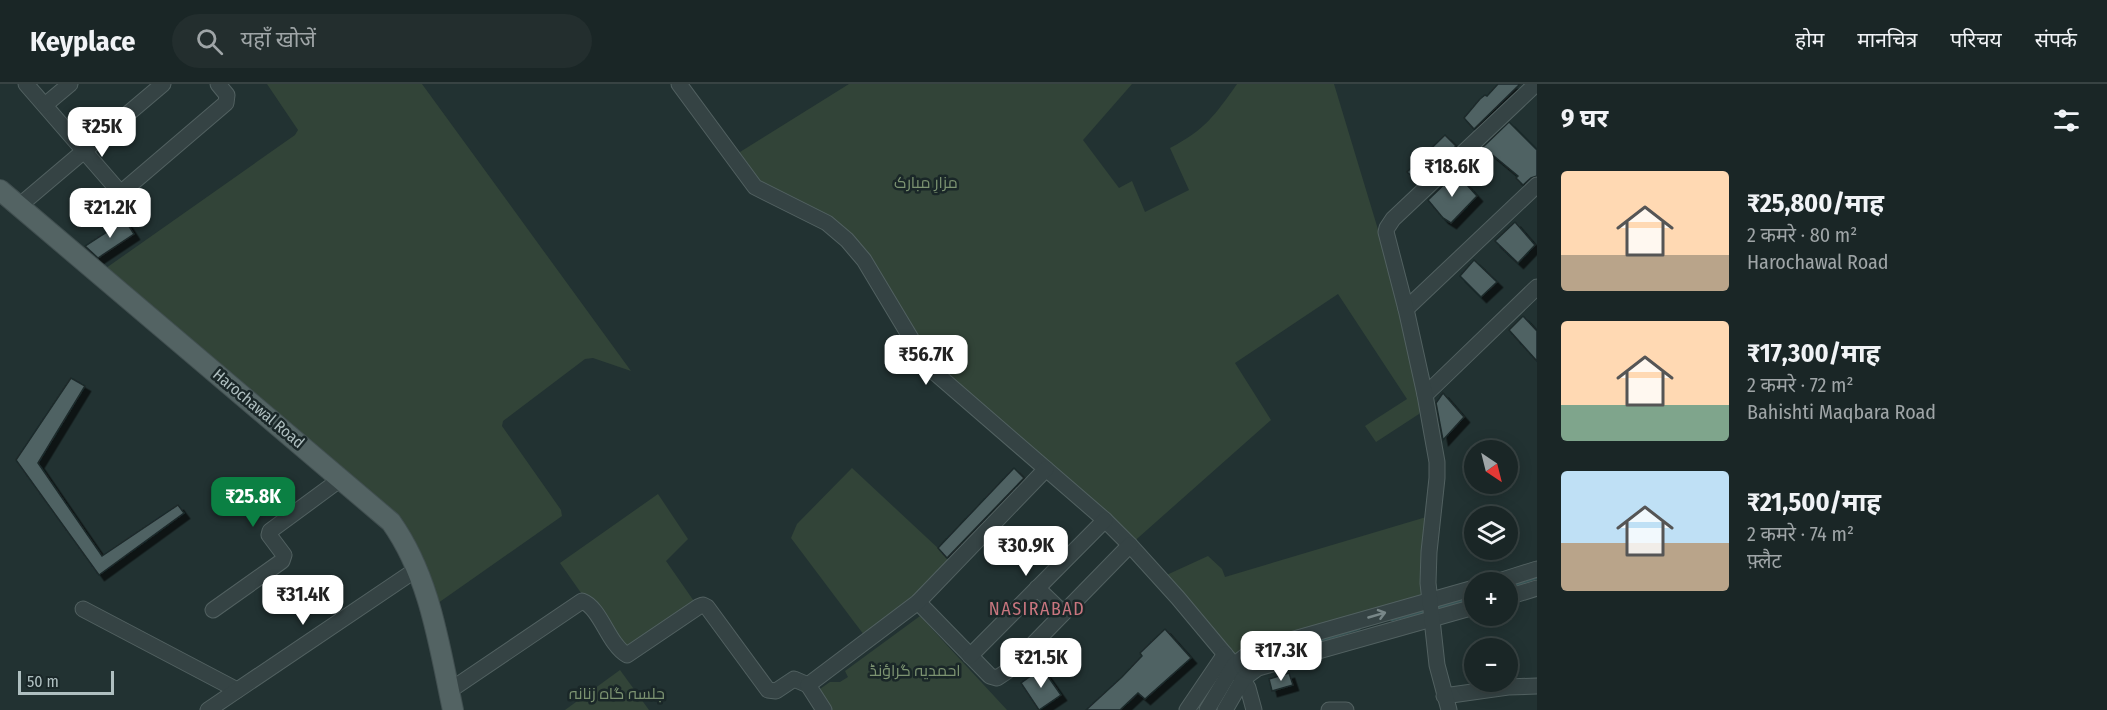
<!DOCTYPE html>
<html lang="hi">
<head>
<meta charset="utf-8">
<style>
	body { margin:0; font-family:"Fira Sans Condensed",Cairo,"Noto Sans Devanagari",sans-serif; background:#232e2e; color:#f1f3f6; height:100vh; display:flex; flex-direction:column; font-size:22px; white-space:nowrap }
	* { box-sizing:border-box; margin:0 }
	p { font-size:20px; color:#9fa5a7 }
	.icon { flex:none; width:33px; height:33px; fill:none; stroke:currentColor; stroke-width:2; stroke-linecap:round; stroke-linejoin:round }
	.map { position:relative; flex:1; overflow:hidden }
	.details { display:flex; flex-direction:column; background:#1a2626; width:570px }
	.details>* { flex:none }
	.needle { width:39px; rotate:145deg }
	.fabs { position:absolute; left:1464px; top:356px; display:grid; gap:12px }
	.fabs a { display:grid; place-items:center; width:54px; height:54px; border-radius:50%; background:#1a2626; box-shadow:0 3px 15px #0003,0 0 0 2px #384343; font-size:30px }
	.scale { position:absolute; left:18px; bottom:15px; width:96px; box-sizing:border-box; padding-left:6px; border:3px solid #afbfc0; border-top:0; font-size:16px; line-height:21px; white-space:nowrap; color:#afbfc0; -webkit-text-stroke:4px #1a2728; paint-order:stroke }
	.price { position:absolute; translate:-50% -51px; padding:0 14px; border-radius:12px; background:#fff; color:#222; font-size:20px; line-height:39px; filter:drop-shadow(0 2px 3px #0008) }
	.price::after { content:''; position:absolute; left:50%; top:36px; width:18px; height:14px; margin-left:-9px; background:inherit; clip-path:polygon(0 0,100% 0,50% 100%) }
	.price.selected { background:#0b8043; color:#fff }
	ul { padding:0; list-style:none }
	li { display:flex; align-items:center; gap:18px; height:150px; padding:0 24px }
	li span { display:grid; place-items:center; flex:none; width:168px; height:120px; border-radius:6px; color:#555 }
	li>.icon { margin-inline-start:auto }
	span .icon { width:72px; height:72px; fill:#fffc; stroke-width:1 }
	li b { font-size:26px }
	h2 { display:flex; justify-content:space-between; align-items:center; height:72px; padding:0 24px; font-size:26px }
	header { display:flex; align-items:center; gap:36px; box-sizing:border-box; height:84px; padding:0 30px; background:#1a2626; border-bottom:2px solid #384343 }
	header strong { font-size:28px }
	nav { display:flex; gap:33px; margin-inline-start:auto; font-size:21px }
	.search { width:420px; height:54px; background:#232e2e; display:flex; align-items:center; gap:15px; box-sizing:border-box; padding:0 21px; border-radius:33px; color:#9fa5a7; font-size:22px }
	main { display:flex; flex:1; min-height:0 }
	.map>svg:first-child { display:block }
	.green { fill:#324438 }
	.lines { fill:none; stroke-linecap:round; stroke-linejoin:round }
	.stream { stroke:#365556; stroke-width:4 }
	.building { fill:#4f6263; stroke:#1c292a; stroke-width:1.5; filter:url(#shadow) }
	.minor-casing { stroke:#526161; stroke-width:17 }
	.major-casing { stroke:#414f50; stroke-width:22 }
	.minor { stroke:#354344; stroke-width:15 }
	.major { stroke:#536363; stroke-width:20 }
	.oneway { stroke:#788788 }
	.labels { text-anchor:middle; stroke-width:5; stroke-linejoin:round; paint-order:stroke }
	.park-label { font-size:16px; fill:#7c9371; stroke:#1a2728 }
	.street-label { font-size:16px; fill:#afbfc0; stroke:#1a2728 }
	.neighbourhood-label { font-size:18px; letter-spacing:1.5px; fill:#c9767f; stroke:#1a2728 }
</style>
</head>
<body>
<header>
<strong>Keyplace</strong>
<div class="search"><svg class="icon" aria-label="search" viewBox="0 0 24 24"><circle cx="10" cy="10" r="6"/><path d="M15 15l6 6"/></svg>यहाँ खोजें</div>
<nav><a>होम</a><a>मानचित्र</a><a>परिचय</a><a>संपर्क</a></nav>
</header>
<main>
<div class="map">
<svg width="1537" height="626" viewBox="0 0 1537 626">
	<defs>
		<filter id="shadow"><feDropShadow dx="5.5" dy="5.5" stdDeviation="0" flood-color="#0009"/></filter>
	</defs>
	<rect width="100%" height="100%" fill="#223232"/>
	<g class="green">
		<polygon points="267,0 422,0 631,287 593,274 585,275 503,337 502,342 561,426 562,432 431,524 397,446 99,189 295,51 298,46 296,43"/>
		<path d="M849,0H1132L1083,56L1119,104L1132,97L1145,128L1189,106L1170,64C1205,46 1215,31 1237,0H1334L1383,162L1425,310L1419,330L1376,358L1365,342L1407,315L1338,210L1235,279L1271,336L1130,461L933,287L834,145L766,109L732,73Z"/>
		<polygon points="852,384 955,480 864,551 791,454 797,440"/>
		<polygon points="658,410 688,455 666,477 698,523 627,571 593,526 560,479"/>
		<polygon points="1433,431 1430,516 1239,576 1160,494 1208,472 1222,485 1225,493"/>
		<polygon points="920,532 1007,626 826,626 814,609 830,598 840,598 848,593 845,587"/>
		<polygon points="620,586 649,626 565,626"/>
	</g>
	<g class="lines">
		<g class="stream">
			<polyline points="1508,503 1537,493"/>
			<polyline points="1439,523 1474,513"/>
			<polyline points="1392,535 1425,527"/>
			<polyline points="1251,578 1359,544"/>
		</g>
	</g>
	<g class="building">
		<polygon points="1498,0 1520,0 1474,45 1464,34 1480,15 1485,11 1487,12"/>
		<polygon points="1509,38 1537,66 1537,92 1531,94 1523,101 1516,94 1518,92 1483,63"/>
		<polygon points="1445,51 1456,62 1418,98 1407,88"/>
		<polygon points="1456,89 1477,112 1451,139 1443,134 1428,116"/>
		<polygon points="125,136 134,150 98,174 85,162"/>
		<polygon points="1515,138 1535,161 1518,179 1495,157"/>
		<polygon points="1474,176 1497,198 1481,213 1460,192"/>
		<polygon points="1523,232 1537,247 1537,277 1509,246"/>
		<polygon points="71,294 85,302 38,379 102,472 178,421 184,429 99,491 16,376"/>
		<polygon points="1443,309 1464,333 1443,356 1436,319"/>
		<polygon points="1014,384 1024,394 947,474 938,464"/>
		<polygon points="1165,545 1191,574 1145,615 1138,609 1120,626 1086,626 1122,593 1142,572 1140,569"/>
		<polygon points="1042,584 1061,611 1039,626 1021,599"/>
		<polygon points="1289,589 1293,601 1272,607 1269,595"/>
	</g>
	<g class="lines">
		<defs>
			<g id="minor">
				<polyline points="26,0 118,106 123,107 226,19 227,11 218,0"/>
				<polyline points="679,0 755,103 827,139 847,156 864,176 918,266 933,287 1105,436 1130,461 1178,514 1234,581 1248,604 1254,626"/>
				<polyline points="45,21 70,0"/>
				<polyline points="19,122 163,0"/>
				<polyline points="1406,225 1537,101"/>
				<polyline points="1425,311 1537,203"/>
				<polyline points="1496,498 1537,485"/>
				<polyline points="1037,504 1063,529"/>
				<polyline points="1508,513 1537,504"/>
				<polyline points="918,518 990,592 997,594 1006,588 1130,461"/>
				<polyline points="83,525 237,606"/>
				<polyline points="213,526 282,477 284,471 269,451 270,447 342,394"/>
				<polyline points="970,572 1105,436"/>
				<path d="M449,607L582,517C601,524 608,560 627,571L698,523L703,521L707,523L768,606L776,607L794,595L808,601"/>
				<polyline points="1444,612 1508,603 1537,602"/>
				<polyline points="208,626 417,485"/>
				<polyline points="824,626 808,601 918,518 1046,385"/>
				<polyline points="1187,626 1225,570"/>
				<polyline points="1207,626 1234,581 1252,567 1474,504"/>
				<polyline points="1225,626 1243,595 1258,584 1474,523"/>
				<polyline points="1329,626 1346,626"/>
				<polyline points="1449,626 1437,581 1428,499 1429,468 1437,394 1437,378 1425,311 1406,225 1386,148 1387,144 1393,135 1536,0"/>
			</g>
			<path id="major" d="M0,106L391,438C430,493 439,561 453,626"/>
		</defs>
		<use href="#minor" class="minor-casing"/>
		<use href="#major" class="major-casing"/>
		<use href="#minor" class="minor"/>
		<use href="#major" class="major"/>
	</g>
	<defs><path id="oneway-shaft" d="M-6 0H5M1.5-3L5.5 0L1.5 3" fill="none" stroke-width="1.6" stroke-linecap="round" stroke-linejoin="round" transform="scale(1.5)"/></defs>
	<use class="oneway" href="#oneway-shaft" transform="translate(1377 531) rotate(-16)"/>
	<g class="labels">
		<g class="park-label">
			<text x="926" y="104">مزارِ مبارک</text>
			<text x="915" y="592">احمدیہ گراؤنڈ</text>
			<text x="617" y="615">جلسہ گاہ زنانہ</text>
		</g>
		<g class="street-label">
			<text transform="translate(259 324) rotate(40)" y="6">Harochawal Road</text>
		</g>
		<g class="neighbourhood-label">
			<text x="1037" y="531">NASIRABAD</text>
		</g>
	</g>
</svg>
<div class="fabs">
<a><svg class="needle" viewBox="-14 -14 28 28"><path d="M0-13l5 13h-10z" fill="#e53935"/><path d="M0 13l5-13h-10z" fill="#9fa5a7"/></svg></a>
<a><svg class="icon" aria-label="layers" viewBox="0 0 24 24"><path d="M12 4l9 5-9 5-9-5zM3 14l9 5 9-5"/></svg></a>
<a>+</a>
<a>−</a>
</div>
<div class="scale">50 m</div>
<b class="price" style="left:102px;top:74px">₹25K</b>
<b class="price" style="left:1452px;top:114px">₹18.6K</b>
<b class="price" style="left:110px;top:155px">₹21.2K</b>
<b class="price" style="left:926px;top:302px">₹56.7K</b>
<b class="price selected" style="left:253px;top:444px">₹25.8K</b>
<b class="price" style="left:1026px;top:493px">₹30.9K</b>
<b class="price" style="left:303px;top:542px">₹31.4K</b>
<b class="price" style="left:1281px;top:598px">₹17.3K</b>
<b class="price" style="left:1041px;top:605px">₹21.5K</b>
</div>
<section class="details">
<h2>9 घर<svg class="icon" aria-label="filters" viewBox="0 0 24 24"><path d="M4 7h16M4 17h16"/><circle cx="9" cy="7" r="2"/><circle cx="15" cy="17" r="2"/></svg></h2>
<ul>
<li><span style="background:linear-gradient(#ffd9b3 70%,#b9a48a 0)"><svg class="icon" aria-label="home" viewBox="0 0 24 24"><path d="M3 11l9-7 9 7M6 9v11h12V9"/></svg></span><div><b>₹25,800/माह</b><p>2 कमरे · 80 m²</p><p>Harochawal Road</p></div></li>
<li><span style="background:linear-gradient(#ffd9b3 70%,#7fa58c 0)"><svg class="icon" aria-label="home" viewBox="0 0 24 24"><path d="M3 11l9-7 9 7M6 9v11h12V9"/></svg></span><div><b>₹17,300/माह</b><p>2 कमरे · 72 m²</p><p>Bahishti Maqbara Road</p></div></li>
<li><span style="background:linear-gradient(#bfe0f5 60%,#b9a48a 0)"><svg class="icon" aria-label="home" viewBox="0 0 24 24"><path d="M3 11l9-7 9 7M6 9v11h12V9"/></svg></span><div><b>₹21,500/माह</b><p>2 कमरे · 74 m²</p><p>फ़्लैट</p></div></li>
</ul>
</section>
</main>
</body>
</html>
